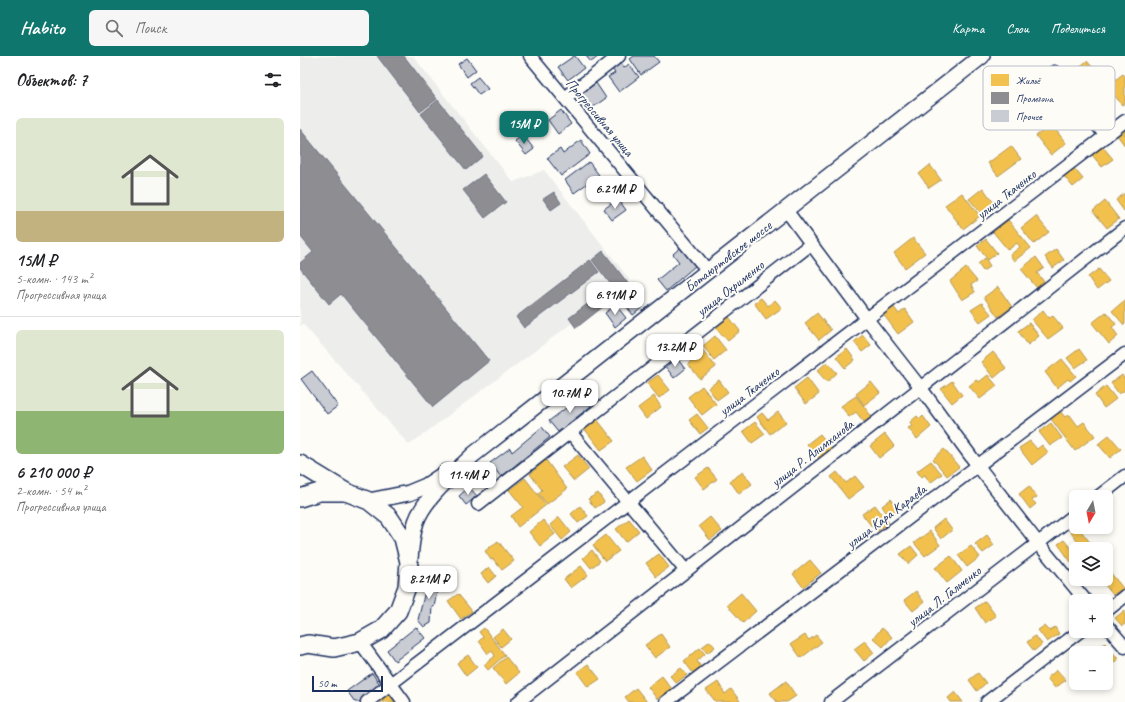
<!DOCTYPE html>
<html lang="ru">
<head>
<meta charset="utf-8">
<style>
	body { margin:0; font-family:Caveat,sans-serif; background:#f6f6f6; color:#202124; height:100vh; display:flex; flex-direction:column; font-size:15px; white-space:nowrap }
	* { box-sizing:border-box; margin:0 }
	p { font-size:13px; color:#757577 }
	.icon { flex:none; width:22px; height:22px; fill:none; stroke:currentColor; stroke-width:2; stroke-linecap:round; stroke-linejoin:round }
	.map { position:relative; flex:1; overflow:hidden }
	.details { display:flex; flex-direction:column; background:#fff; width:300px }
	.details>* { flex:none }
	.needle { width:26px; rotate:190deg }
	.buttons { position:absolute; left:769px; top:434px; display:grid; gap:8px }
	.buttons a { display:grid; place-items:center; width:44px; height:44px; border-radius:6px; background:#fff; box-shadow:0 2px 6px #0003; font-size:20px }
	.scale { position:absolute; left:12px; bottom:10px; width:71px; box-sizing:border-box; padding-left:4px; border:2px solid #1b2f5e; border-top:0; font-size:11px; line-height:14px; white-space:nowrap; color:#1b2f5e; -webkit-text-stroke:3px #fdfcf7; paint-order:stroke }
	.price { position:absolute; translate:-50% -34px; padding:0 9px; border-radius:8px; background:#fff; color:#222; font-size:13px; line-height:26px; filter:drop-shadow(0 1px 2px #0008) }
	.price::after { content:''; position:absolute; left:50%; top:24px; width:12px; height:9px; margin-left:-6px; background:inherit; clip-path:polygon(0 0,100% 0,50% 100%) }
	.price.active { background:#0f766e; color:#fff }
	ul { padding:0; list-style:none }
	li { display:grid; align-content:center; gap:8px; height:212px; padding:0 16px }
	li+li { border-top:1px solid #e0e0e0 }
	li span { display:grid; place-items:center; height:124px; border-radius:6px; color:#555 }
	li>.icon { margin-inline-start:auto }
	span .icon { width:72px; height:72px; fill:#fffc; stroke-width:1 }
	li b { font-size:17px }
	h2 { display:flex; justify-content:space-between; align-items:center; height:48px; padding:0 16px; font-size:17px }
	header { display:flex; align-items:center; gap:24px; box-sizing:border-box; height:56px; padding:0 20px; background:#0f766e; color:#fff }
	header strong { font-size:19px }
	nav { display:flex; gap:22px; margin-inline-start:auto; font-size:14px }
	.search { width:280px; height:36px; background:#f6f6f6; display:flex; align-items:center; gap:10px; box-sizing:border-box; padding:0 14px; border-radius:6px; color:#757577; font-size:15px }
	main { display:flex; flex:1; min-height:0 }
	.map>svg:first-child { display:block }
	.built { fill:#edeeec }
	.homes { fill:#f2c14e; stroke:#b29553 }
	.industry { fill:#8d8d92; stroke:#6b7182 }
	.building { fill:#c9ccd3; stroke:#1b2f5e }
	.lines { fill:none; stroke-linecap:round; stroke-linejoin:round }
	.minor-casing { stroke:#1b2f5e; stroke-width:15 }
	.major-casing { stroke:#1b2f5e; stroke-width:18 }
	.highway-casing { stroke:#1b2f5e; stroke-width:20 }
	.minor { stroke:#fdfcf7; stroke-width:12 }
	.major { stroke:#fdfcf7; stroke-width:15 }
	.highway { stroke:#fdfcf7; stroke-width:17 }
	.labels { text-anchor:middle; stroke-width:4; stroke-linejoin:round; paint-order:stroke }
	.street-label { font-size:14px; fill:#1b2f5e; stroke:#fdfcf7 }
	.key { fill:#fdfcf7; stroke:#b9bec9; stroke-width:1 }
	.key-label { font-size:11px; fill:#1b2f5e }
</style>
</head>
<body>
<header>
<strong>Habito</strong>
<div class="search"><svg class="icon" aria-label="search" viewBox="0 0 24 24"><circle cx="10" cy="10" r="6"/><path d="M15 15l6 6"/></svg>Поиск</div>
<nav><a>Карта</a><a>Слои</a><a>Поделиться</a></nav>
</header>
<main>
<section class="details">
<h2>Объектов: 7<svg class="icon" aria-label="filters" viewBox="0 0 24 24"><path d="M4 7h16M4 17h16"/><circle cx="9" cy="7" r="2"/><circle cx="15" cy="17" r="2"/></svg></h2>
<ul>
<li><span style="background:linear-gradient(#dfe7d0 75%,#c2b280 0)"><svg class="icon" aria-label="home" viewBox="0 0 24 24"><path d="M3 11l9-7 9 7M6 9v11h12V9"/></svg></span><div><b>15M ₽</b><p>5-комн. · 143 m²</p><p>Прогрессивная улица</p></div></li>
<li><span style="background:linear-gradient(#dfe7d0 65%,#8fb573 0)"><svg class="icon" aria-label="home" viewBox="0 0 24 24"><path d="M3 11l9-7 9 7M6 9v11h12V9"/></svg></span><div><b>6 210 000 ₽</b><p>2-комн. · 54 m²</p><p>Прогрессивная улица</p></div></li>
</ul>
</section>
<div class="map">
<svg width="825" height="646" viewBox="0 0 825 646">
	<rect width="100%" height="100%" fill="#fdfcf7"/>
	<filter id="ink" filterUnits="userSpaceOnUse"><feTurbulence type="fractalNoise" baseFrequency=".025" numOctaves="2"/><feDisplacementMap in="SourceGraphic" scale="8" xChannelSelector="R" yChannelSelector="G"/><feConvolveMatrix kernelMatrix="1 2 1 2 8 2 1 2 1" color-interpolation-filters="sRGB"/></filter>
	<g filter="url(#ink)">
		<polygon class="built" points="0,0 113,0 213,126 244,114 330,224 109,389 3,268 0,270"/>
		<g class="homes">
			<polygon points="787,5 799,19 782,33 770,18"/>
			<polygon points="823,18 825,20 825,47 822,49 807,30"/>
			<polygon points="751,68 766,87 751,99 736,80"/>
			<polygon points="825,72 825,90 817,79"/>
			<polygon points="711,90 721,103 698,120 688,107"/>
			<polygon points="803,91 813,103 802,111 792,99"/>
			<polygon points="630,109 641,124 629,132 619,118"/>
			<polygon points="773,111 783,123 773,131 763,119"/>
			<polygon points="683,132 694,147 681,157 669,143"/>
			<polygon points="662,137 680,160 663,173 645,149"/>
			<polygon points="825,137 825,155 824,155 816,144"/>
			<polygon points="805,145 819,163 807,172 793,155"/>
			<polygon points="736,160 749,176 734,188 721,172"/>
			<polygon points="708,164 731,192 714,205 710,199 720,191 717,187 708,194 693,176"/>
			<polygon points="613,182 625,197 605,212 594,197"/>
			<polygon points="686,183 697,197 688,204 677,190"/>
			<polygon points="756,193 764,204 753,212 745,201"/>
			<polygon points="736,201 744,212 737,217 745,227 737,232 721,213"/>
			<polygon points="685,202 690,210 683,215 678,208"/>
			<polygon points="666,212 677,225 671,229 675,236 662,244 650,225"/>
			<polygon points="799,213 809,225 797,234 788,221"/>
			<polygon points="698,231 712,251 698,261 684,241"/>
			<polygon points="461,242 468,250 475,244 482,252 466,263 454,247"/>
			<polygon points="825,244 825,268 824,269 812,255"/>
			<polygon points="682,247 691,258 680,266 671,254"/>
			<polygon points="593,250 599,258 605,253 614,266 598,278 583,258"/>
			<polygon points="743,254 749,262 753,260 763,272 748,283 732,264"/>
			<polygon points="806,256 816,268 812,271 818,280 809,288 792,267"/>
			<polygon points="517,257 531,274 519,284 505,267"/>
			<polygon points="429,261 440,275 428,285 416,272"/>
			<polygon points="729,267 739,280 728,289 718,275"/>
			<polygon points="563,279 571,289 562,296 554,286"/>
			<polygon points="415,280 426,294 414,304 403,290"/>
			<polygon points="402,293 416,311 400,323 388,308 393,303 391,300"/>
			<polygon points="547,293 555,304 545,312 536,301"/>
			<polygon points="779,293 787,304 775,312 767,302"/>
			<polygon points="693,296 706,312 694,322 681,306"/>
			<polygon points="762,303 776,320 770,325 768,323 757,332 745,316"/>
			<polygon points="527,306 537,317 527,326 517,315"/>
			<polygon points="358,319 370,334 359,342 347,327"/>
			<polygon points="688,319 697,330 680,343 669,330 676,324 679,326"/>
			<polygon points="822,319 825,324 825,334 819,338 811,327"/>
			<polygon points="507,322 519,338 506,348 494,332"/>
			<polygon points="419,324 428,336 417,344 408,332"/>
			<polygon points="652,325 662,339 652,347 641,333"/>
			<polygon points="571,326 580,337 564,349 556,338"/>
			<polygon points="402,330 416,348 402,359 388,341"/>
			<polygon points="806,330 816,343 804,352 795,339"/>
			<polygon points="354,340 361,351 346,363 338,352"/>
			<polygon points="556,340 572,361 564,366 556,356 549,361 541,350"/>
			<polygon points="760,355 765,361 770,359 778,370 784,366 795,380 775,395 751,363"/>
			<polygon points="478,356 486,366 470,378 457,361 462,357 468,364"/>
			<polygon points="397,358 408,372 400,378 389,364"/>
			<polygon points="617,360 620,363 623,360 631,371 617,383 608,372 612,370 610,366"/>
			<polygon points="296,362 314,385 301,394 283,371"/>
			<polygon points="455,366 465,378 452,387 443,375"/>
			<polygon points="751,367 762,382 750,390 739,376"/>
			<polygon points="520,378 532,393 519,403 507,388"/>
			<polygon points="585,378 594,390 579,402 570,390"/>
			<polygon points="809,379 821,393 810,402 798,388"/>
			<polygon points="730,385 737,393 742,389 748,396 732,409 719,392"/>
			<polygon points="644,393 659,411 647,420 633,403"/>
			<polygon points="278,399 289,413 274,425 262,411"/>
			<polygon points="342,400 352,414 337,425 326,411"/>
			<polygon points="246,404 267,433 247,448 238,437 242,434 230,418"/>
			<polygon points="631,405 642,418 630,427 625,419 621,421 617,415"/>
			<polygon points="408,412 417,423 404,433 395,421"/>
			<polygon points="443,416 452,428 439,438 430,425"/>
			<polygon points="537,416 546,427 555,420 564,431 548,443 531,421"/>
			<polygon points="225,422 246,449 218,471 211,460 223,451 209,434"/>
			<polygon points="729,430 737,441 732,444 736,448 730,453 719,438"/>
			<polygon points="298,437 304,446 295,452 288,443"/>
			<polygon points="591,443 599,454 589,461 582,450"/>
			<polygon points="575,449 589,467 576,476 562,458"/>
			<polygon points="280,450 288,460 278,467 271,458"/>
			<polygon points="259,461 271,476 262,484 250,469"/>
			<polygon points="410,461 422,475 410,484 399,470"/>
			<polygon points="329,463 339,475 326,486 316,473"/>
			<polygon points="644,463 652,474 641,483 633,472"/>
			<polygon points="243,464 255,478 240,490 229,476"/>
			<polygon points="776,469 776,471 778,471 792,489 787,493 776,493 776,502 771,506 758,488 764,484 773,495 780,489 769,474"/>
			<polygon points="630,475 640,489 625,500 614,487"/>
			<polygon points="306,479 319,495 305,505 293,489"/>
			<polygon points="687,479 694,489 683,497 675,488"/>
			<polygon points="198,485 214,505 202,514 193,503 191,504 185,495"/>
			<polygon points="611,490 618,499 608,508 600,498"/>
			<polygon points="671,490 680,501 667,511 658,499"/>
			<polygon points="292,494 300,505 291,512 283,502"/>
			<polygon points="359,498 369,511 356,521 346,507"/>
			<polygon points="651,500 662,515 647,527 635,512"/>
			<polygon points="510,504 521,517 503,531 493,518"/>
			<polygon points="281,510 288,519 271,532 264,523"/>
			<polygon points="189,511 196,520 188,527 181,518"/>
			<polygon points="809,515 823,532 813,539 800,523 806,523 806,517"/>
			<polygon points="616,535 624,546 613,555 604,544"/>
			<polygon points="441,537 456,555 443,567 427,549"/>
			<polygon points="158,538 172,555 161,563 148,545"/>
			<polygon points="685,545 696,560 685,567 675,552"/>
			<polygon points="825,554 825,568 822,570 815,562"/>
			<polygon points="744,570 749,575 755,571 759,578 747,586 738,574"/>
			<polygon points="184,572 205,599 188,614 184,609 195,600 192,595 188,598 179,585 183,581 179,576"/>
			<polygon points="582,572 592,581 583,591 573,582"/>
			<polygon points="203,573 211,583 201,591 193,581"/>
			<polygon points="361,578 370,591 355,602 345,589"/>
			<polygon points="505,579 509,584 516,579 522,586 501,602 491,588"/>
			<polygon points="735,580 742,588 734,595 727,586"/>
			<polygon points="410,585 415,591 407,597 402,591"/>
			<polygon points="565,585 574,597 564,605 554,593"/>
			<polygon points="805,587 818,603 806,613 806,597 792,597"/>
			<polygon points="400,592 405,598 397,605 401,611 393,617 384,605"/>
			<polygon points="168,599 177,611 166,620 157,607"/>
			<polygon points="206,601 219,617 206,628 193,612"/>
			<polygon points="288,608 300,623 288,631 277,616"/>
			<polygon points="381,612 387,619 376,627 370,620"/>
			<polygon points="757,614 766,624 755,632 747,622"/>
			<polygon points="678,617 686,627 677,635 669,624"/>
			<polygon points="362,620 372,633 357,643 348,631"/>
			<polygon points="486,625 496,640 487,646 477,646 470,637"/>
			<polygon points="418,626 425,638 431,633 440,645 439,646 416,646 406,634"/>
			<polygon points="336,632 347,646 329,646 325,641"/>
			<polygon points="87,634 95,646 71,646"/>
			<polygon points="655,636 663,646 651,646 648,642"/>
		</g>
		<g class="industry">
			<polygon points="77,0 104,0 137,43 120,56"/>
			<polygon points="138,44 183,100 166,114 121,58"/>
			<polygon points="0,73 189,305 133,351 41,238 29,248 0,212 0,207 13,196 0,180"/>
			<polygon points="184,118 206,146 185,162 163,134"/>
			<polygon points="254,136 261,147 251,154 243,143"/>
			<polygon points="303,195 330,230 319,239 292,204"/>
			<polygon points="290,204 299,216 224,272 216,261"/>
			<polygon points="311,230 318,239 276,272 269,262"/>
		</g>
		<g class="building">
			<polygon points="274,0 275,0 284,12 268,24 258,11"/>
			<polygon points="286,0 299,0 291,6"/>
			<polygon points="334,0 354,0 359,6 341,19 330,3"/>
			<polygon points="167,2 176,14 167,21 158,8"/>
			<polygon points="320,7 324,12 329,8 339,21 319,36 308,21 315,17 312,13"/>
			<polygon points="178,21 188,33 179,39 170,27"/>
			<polygon points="296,27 306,42 288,55 277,41"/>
			<polygon points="261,54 271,68 258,78 248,64"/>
			<polygon points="223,79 234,93 226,99 215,85"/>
			<polygon points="281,84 290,98 261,120 247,102 260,93 263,98"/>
			<polygon points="289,106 299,119 274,137 265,124"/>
			<polygon points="318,143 326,154 312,164 304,153"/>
			<polygon points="380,192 395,210 366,235 357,224 379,206 373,198"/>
			<polygon points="329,234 343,251 333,259 319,241"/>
			<polygon points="316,249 326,262 315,271 305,257"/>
			<polygon points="376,301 385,313 374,322 365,310"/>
			<polygon points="12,315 38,350 27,358 1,323"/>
			<polygon points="283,339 291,350 258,376 249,365"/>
			<polygon points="242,371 250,381 201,421 190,407 210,392 212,396"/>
			<polygon points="169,431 177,440 166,449 159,440"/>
			<polygon points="129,519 140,520 134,551 132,550 131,567 124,571 118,564"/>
			<polygon points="116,571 125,582 95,605 87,594"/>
			<polygon points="72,617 81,630 59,646 55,646 47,635"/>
		</g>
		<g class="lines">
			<defs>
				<g id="minor">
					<polyline points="230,0 408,215"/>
					<polyline points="754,16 806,80"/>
					<polyline points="265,42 319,0"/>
					<polyline points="486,154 567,263 620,331 678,410 738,487 786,545"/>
					<polyline points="270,376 386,515"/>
					<polyline points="798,441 825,420"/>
					<polyline points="178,448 511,188"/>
					<polyline points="806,555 825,540"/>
					<polyline points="806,569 825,591"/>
					<polyline points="60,586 104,646"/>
					<polyline points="67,646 825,65"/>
					<polyline points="218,646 825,172"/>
					<polyline points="366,646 825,298"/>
					<polyline points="531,646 776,458"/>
					<polyline points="687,646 780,575"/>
				</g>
				<g id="major">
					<polyline points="69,445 109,437 126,430 147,416"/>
					<path d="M110,503C111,490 112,478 116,466C124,442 155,417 173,399L682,0"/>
				</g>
				<g id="highway">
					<polyline points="0,408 46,436 69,445 89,461 103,482 109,506 107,531 98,555 81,574 60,586 34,592 8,588 0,590"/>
					<polyline points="0,442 19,436 46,436"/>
				</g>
			</defs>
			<use href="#minor" class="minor-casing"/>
			<use href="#major" class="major-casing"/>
			<use href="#highway" class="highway-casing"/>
			<use href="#minor" class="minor"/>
			<use href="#major" class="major"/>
			<use href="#highway" class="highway"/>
		</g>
	</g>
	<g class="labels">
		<g class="street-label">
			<text transform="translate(300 61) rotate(50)" y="5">Прогрессивная улица</text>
			<text transform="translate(706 138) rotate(-38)" y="5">улица Ткаченко</text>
			<text transform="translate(428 200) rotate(-38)" y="5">Ботаюртовское шоссе</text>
			<text transform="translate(430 232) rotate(-38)" y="5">улица Охрименко</text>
			<text transform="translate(449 335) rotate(-37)" y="5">улица Ткаченко</text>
			<text transform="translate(512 397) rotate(-38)" y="5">улица Р. Алимханова</text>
			<text transform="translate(586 460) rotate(-37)" y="5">улица Кара Караева</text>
			<text transform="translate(644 540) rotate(-38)" y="5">улица Л. Гальченко</text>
		</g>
	</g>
	<rect x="683" y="10" width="132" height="64" rx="6" class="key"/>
	<rect x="691" y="18" width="18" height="12" fill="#f2c14e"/>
	<rect x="691" y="36" width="18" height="12" fill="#8d8d92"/>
	<rect x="691" y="54" width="18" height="12" fill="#c9ccd3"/>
	<g class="key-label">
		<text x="716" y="28">Жильё</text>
		<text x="716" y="46">Промзона</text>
		<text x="716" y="64">Прочее</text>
	</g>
</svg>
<div class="buttons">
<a><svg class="needle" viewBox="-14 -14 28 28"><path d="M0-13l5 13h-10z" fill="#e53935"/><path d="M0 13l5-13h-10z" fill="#757577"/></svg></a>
<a><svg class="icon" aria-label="layers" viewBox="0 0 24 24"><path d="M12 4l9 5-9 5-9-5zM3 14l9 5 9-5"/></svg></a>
<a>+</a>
<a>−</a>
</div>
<div class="scale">50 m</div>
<b class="price active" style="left:224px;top:89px">15M ₽</b>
<b class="price" style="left:315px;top:154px">6.21M ₽</b>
<b class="price" style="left:315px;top:260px">6.91M ₽</b>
<b class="price" style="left:375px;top:312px">13.2M ₽</b>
<b class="price" style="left:270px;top:358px">10.7M ₽</b>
<b class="price" style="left:168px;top:440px">11.4M ₽</b>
<b class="price" style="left:129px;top:544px">8.21M ₽</b>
</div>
</main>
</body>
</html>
